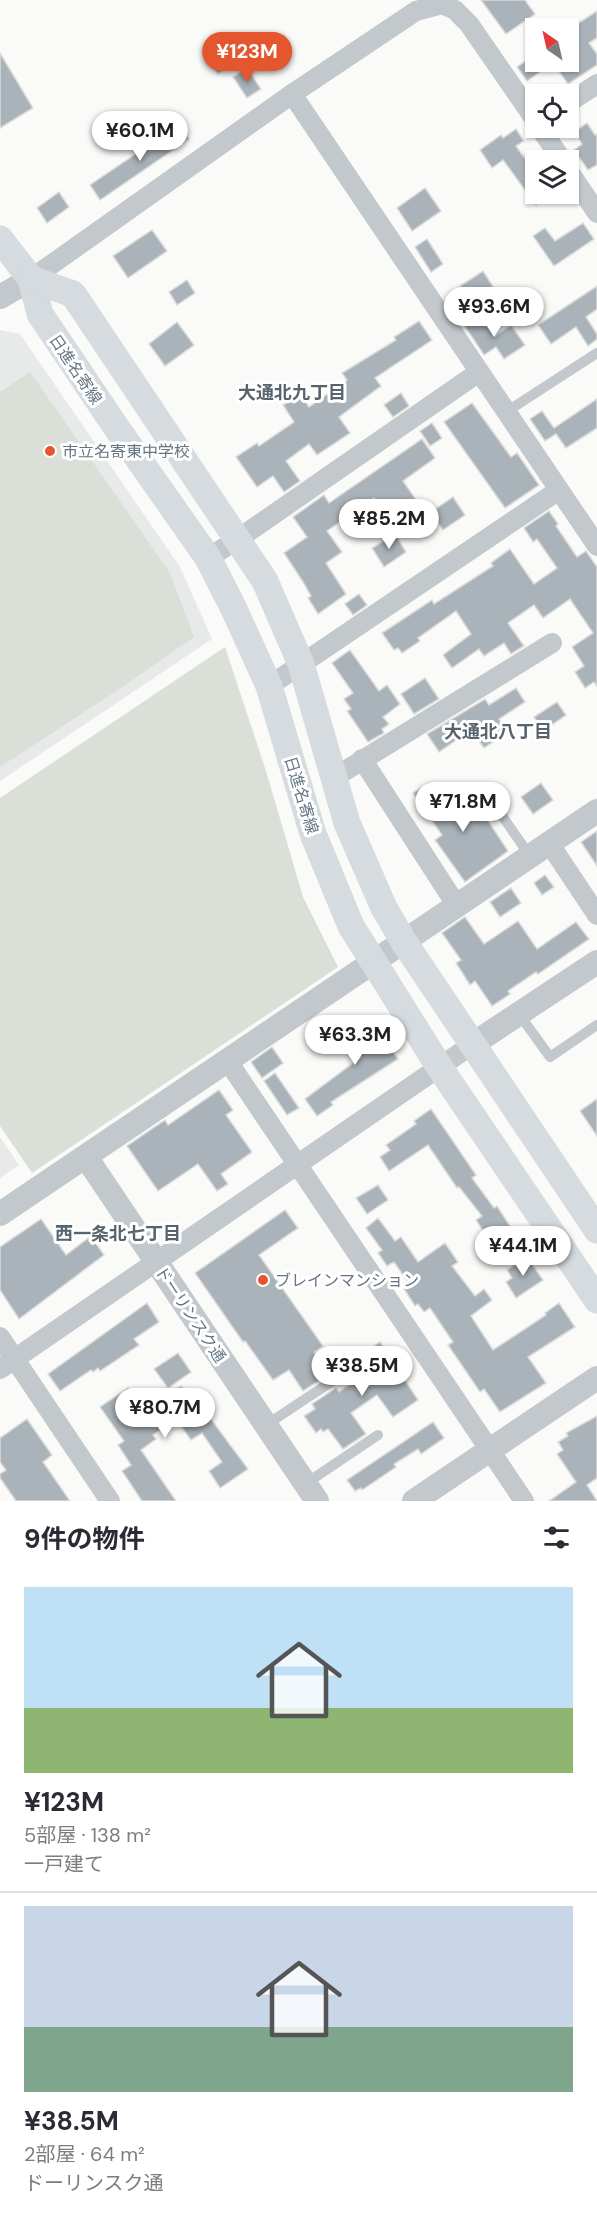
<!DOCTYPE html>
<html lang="ja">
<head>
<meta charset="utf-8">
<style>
	body { margin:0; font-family:"DM Sans","Noto Sans JP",sans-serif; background:#f7f7f7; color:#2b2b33; height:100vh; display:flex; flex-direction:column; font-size:22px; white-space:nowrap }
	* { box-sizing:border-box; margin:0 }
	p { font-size:20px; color:#7c7c81 }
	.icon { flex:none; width:33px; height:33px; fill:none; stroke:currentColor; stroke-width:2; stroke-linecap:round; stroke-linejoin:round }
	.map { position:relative; height:1501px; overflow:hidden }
	.sheet { display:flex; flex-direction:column; background:#fff; flex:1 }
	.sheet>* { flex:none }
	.needle { width:39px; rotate:326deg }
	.buttons { position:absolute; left:525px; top:18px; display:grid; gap:12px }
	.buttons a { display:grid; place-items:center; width:54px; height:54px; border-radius:0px; background:#fff; box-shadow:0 2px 4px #0004; font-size:30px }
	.price { position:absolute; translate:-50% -51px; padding:0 14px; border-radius:21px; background:#fff; color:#222; font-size:20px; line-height:39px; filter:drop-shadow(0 2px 3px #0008) }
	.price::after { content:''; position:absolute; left:50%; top:36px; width:18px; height:14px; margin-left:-9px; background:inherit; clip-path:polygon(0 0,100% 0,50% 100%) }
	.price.active { background:#e4572e; color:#fff }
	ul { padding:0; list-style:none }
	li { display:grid; align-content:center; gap:12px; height:318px; padding:0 24px }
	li+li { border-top:2px solid #e1e1e2 }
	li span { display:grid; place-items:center; height:186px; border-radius:0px; color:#555 }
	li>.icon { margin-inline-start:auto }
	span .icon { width:108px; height:108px; fill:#fffc; stroke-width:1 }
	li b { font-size:26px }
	h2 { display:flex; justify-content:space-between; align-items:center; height:72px; padding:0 24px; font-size:26px }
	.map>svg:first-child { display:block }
	.built { fill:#e8e9e9 }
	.green { fill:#dadfd7 }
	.building { fill:#aab3b9; stroke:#dcdcda; stroke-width:1.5 }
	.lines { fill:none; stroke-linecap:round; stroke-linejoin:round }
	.service { stroke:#c3c8cc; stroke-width:10 }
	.minor { stroke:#c3c8cc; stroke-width:20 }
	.tertiary { stroke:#c3c8cc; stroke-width:24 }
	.secondary { stroke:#d6dbdf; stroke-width:27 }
	.poi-dot { fill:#e4572e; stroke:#fff; stroke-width:2 }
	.labels { text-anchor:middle; stroke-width:6; stroke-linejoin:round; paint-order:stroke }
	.street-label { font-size:16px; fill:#657683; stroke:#fff }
	.poi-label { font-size:16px; fill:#657683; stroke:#fff; text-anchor:start }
	.neighbourhood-label { font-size:18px; font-weight:bold; fill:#57646e; stroke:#fff }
</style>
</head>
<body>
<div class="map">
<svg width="597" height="1501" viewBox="0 0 597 1501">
	<rect width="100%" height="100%" fill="#fafaf8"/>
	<g class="built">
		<polygon points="0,330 20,334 180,567 212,639 0,781"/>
		<polygon points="0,1137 19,1165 0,1178"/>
	</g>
	<g class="green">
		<polygon points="30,372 170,573 194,637 121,688 0,767 0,392"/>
		<polygon points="225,647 266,771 303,897 338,967 32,1173 0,1126 0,798"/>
	</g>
	<g class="building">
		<polygon points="481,0 525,0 535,14 506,34"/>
		<polygon points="597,11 597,38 589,43 597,54 597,65 568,84 553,63 527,81 517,67 536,54 536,62 568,62 568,30"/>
		<polygon points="224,52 232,64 218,74 209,62"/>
		<polygon points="0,53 33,108 0,128"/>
		<polygon points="247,68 261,89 247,98 233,77"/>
		<polygon points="587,123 595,135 597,134 597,165 588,170 574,150 582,144 574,132"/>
		<polygon points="180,124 189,139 100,200 90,185"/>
		<polygon points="516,129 524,141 516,146 536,174 536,205 503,160 492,168 480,150 501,135 503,138"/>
		<polygon points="425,188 441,211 412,231 397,208"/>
		<polygon points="59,192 69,207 47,223 37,208"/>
		<polygon points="583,223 594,239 554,266 533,236 545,228 555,241"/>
		<polygon points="152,230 167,251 128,278 113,256"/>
		<polygon points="427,239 443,264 431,272 415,247"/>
		<polygon points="483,271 494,288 471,304 460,286"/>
		<polygon points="187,280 195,293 177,305 169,292"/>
		<polygon points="597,286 597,309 586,317 597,334 597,339 588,346 576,327 551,344 538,325"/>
		<polygon points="480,315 495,336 511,325 525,345 504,359 496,347 484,355 464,325"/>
		<polygon points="419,321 432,340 375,378 381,386 339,417 350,433 317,455 309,444 286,461 300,481 284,492 273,476 257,487 236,457 257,443 259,446 294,422 283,405 300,394 309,407 347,380 342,373 396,340 394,337"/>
		<polygon points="177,322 194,345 165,366 149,344"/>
		<polygon points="401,393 409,406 393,417 384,405"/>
		<polygon points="597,399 597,428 566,448 556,434 545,441 530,419 542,411 554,428"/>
		<polygon points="472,403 511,457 517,453 539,485 505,508 444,422"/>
		<polygon points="432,423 442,438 430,446 420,431"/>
		<polygon points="422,439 435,458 403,481 421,507 393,527 374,498 327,531 342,552 326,563 346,594 318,614 308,598 311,596 303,582 284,553 307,537 293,517 324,495 329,503"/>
		<polygon points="453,497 465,515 443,530 431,512"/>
		<polygon points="549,511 558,524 556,526 577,557 586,551 597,567 597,686 594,682 585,688 575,672 584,666 572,647 593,633 570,599 543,618 534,605 508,623 524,646 511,654 504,643 484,656 479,649 452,668 443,655 471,634 456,611 418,638 420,641 402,653 398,648 394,650 382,633 432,600 434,604 493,566 491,563 510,549 534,584 557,568 537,539 533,542 524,528"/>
		<polygon points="395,534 406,552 384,567 372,548"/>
		<polygon points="359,594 367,605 353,615 345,604"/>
		<polygon points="350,650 379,691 387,685 400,704 383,717 389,724 382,729 384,733 368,742 347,711 351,709 344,699 353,693 332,663"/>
		<polygon points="425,678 439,699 414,714 401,694"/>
		<polygon points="516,688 525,702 499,719 507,732 484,748 471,730 439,752 427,734 485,699 489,705"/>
		<polygon points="557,702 566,715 543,731 534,717"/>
		<polygon points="429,783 447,809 470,793 508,851 465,882 435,840 442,835 413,793"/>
		<polygon points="541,783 553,800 533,814 521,797"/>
		<polygon points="597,831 597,866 581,842"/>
		<polygon points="545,875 554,887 542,895 534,883"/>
		<polygon points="511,888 521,903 500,917 490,902"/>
		<polygon points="465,917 484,944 518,921 537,949 576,922 589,939 538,974 536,972 508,991 510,994 492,1006 475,981 470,985 456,963 461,960 442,933"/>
		<polygon points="369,1018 398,1059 331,1102 333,1105 317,1116 305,1099 361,1057 345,1035"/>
		<polygon points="272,1047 283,1063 262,1078 251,1062"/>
		<polygon points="275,1073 299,1108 287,1115 264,1081"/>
		<polygon points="219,1090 233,1110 226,1115 252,1152 221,1174 228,1184 217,1191 198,1164 158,1191 127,1146 165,1120 168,1125"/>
		<polygon points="597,1099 597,1136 580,1111"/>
		<polygon points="431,1109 476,1175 472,1178 494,1208 497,1206 526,1251 514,1258 497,1230 487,1237 476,1220 482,1216 459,1187 457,1188 428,1145 389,1171 380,1157 390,1150 386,1145 416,1124 414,1121"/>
		<polygon points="378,1185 388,1200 367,1214 356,1198"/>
		<polygon points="285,1210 298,1228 259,1255 323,1346 314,1352 328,1375 303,1391 289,1370 273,1380 245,1341 243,1342 195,1273"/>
		<polygon points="378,1218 395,1241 401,1237 418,1262 445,1243 458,1262 452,1266 475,1296 484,1289 492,1300 471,1316 493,1350 546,1315 545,1313 559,1303 575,1327 528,1357 546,1383 500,1412 484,1389 480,1392 448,1345 453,1342 430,1308 424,1312 418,1304 415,1306 404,1289 410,1285 394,1262 387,1266 378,1253 382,1250 366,1228"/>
		<polygon points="41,1219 66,1255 91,1236 104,1255 19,1319 0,1290 0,1247"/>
		<polygon points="527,1257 543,1280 516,1298 506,1282 512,1278 507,1270"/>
		<polygon points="147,1303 159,1322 134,1339 139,1345 100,1371 98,1368 93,1372 91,1370 60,1391 48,1374"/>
		<polygon points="380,1342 418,1400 393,1417 377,1395 351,1413 366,1434 343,1449 328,1429 323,1432 321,1429 316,1433 304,1416 315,1409 312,1404 336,1388 339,1392 363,1375 353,1360"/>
		<polygon points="178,1353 191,1372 168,1388 154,1369"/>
		<polygon points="181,1386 198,1410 202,1407 248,1469 220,1488 209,1471 222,1462 202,1433 191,1440 176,1419 153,1435 156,1439 141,1450 176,1501 142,1501 122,1471 131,1465 118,1445 124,1441 100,1407 128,1388 143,1412"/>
		<polygon points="597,1416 597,1478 587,1485 597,1501 549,1501 576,1482 557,1454 563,1450 558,1442 568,1436 566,1433"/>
		<polygon points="27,1419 52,1455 43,1462 70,1501 16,1501 0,1478 0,1474 6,1470 0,1462 0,1438"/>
		<polygon points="433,1422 444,1438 421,1454 418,1449 394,1464 396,1467 362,1490 361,1488 355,1491 347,1480"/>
	</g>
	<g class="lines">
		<g class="service">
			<polyline points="506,412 597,353"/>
			<polyline points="482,787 530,856"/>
			<polyline points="519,1014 550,1057 597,1025"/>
			<polyline points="266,1425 337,1378"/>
			<polyline points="305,1484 378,1435"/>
		</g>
		<g class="minor">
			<polyline points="292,94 597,546"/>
			<polyline points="568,103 597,84"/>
			<polyline points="540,128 562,160"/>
			<polyline points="568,170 597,213"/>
			<polyline points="31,279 292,94 416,11 442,4 455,10 469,24 536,121"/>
			<polyline points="208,558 238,539 479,372"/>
			<polyline points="269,686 559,490"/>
			<polyline points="362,759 457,906"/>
			<polyline points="335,777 552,643"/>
			<polyline points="549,843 597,915"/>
			<polyline points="227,1060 524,1501"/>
			<polyline points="0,1337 110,1501"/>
			<polyline points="0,1369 473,1044"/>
		</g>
		<g class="tertiary">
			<polyline points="0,297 31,279"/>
			<polyline points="473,1044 597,962"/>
			<polyline points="86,1157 317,1501"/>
			<polyline points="0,1214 597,811"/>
			<polyline points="414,1501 597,1378"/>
		</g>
		<g class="secondary">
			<polyline points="0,239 31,279 40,314 116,427 208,558 233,607 269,686 313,834 351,926 440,1068 597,1300"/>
			<polyline points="31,279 73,294 265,581 301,664 347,823 384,908 404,942 597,1230"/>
		</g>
	</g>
	<g class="poi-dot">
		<circle cx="50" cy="451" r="6"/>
		<circle cx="263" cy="1280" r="6"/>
	</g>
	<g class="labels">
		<g class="street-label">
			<text transform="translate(76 369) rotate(56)" y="6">日進名寄線</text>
			<text transform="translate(302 795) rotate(73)" y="6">日進名寄線</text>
			<text transform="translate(191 1314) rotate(56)" y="6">ドーリンスク通</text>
		</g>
		<g class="poi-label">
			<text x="62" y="457">市立名寄東中学校</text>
			<text x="275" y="1286">ブレインマンション</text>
		</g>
		<g class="neighbourhood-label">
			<text x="292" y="399">大通北九丁目</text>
			<text x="498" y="738">大通北八丁目</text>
			<text x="118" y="1240">西一条北七丁目</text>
		</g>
	</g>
</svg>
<div class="buttons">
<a><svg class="needle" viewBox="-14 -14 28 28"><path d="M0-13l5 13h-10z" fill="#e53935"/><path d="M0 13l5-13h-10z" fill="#7c7c81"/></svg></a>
<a><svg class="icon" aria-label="locate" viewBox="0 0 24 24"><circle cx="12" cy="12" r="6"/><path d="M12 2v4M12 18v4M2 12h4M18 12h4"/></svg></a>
<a><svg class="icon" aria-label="layers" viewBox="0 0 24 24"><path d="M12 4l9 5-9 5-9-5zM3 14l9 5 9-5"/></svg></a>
</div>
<b class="price active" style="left:247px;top:83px">¥123M</b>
<b class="price" style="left:140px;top:162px">¥60.1M</b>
<b class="price" style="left:494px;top:338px">¥93.6M</b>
<b class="price" style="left:389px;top:550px">¥85.2M</b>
<b class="price" style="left:463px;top:833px">¥71.8M</b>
<b class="price" style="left:355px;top:1066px">¥63.3M</b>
<b class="price" style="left:523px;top:1277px">¥44.1M</b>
<b class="price" style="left:362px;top:1397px">¥38.5M</b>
<b class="price" style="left:165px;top:1439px">¥80.7M</b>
</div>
<section class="sheet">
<h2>9件の物件<svg class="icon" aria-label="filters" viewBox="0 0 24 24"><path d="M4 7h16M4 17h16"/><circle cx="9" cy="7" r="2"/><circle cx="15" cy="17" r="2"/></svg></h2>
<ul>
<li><span style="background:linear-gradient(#bfe0f5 65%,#8fb573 0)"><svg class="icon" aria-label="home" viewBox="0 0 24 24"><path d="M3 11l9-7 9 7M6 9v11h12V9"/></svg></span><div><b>¥123M</b><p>5部屋 · 138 m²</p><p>一戸建て</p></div></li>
<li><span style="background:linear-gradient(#c9d6e8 65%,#7fa58c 0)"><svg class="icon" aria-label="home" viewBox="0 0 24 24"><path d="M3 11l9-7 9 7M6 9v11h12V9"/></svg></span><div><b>¥38.5M</b><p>2部屋 · 64 m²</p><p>ドーリンスク通</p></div></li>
</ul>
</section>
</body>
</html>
